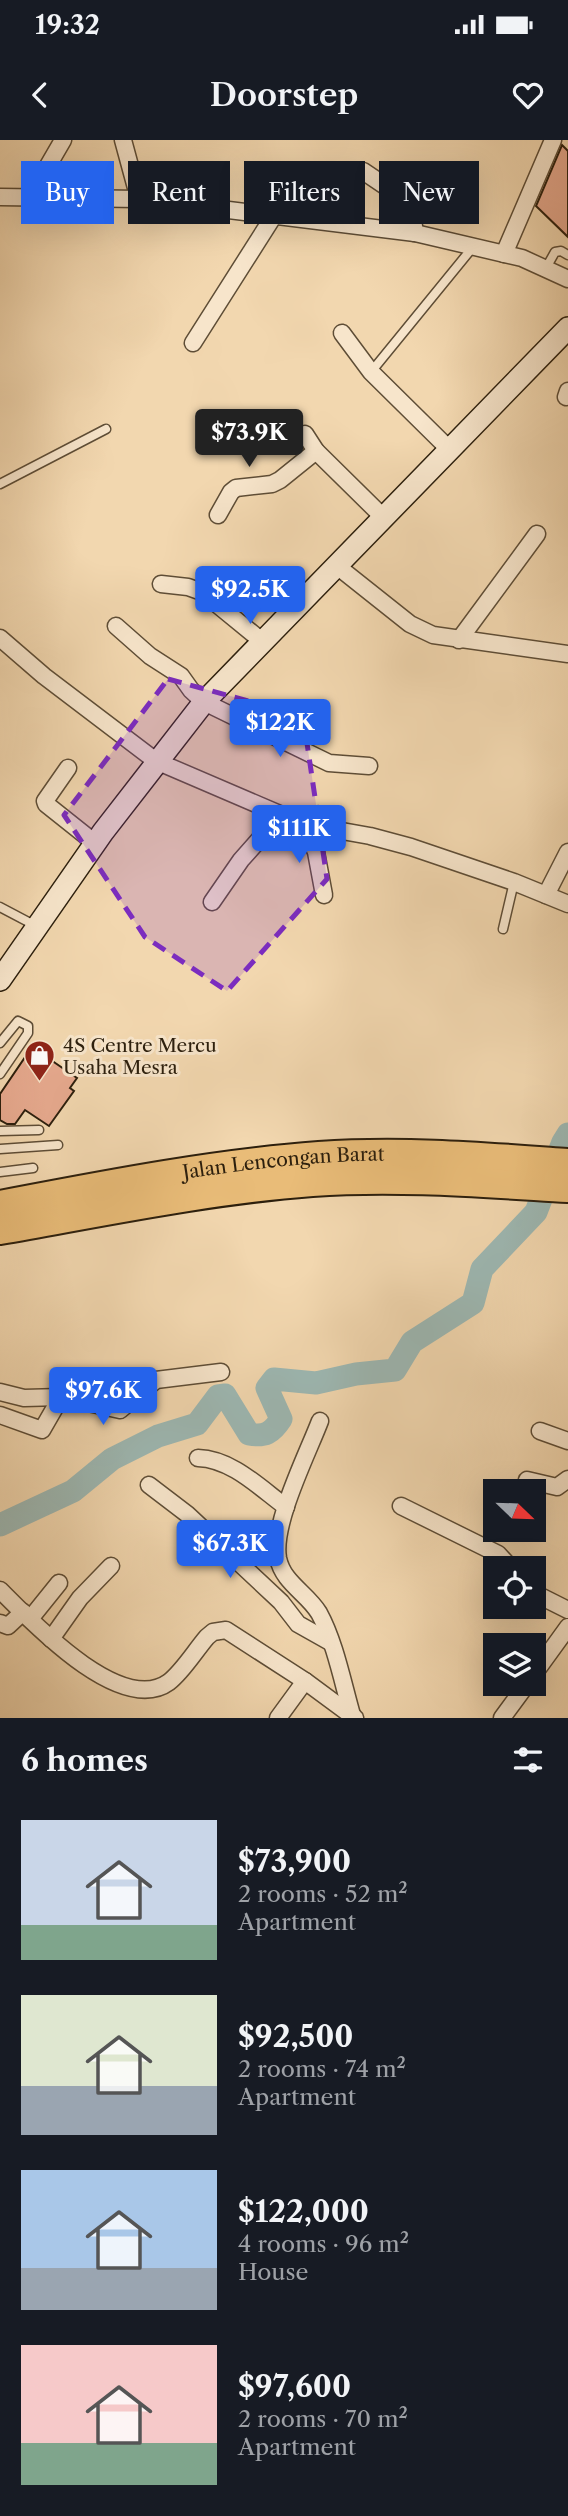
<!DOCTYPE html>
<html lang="en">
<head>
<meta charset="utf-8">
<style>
	body { margin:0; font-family:"Libre Caslon Text",serif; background:#242831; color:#f1f3f6; height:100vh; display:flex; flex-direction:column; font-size:26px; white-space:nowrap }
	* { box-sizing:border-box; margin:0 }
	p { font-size:23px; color:#9ea1a6 }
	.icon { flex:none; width:38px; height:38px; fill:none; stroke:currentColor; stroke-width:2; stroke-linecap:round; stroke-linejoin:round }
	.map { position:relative; height:1578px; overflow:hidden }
	.side { display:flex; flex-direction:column; background:#171b24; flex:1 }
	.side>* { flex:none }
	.hud { position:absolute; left:21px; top:21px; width:527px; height:63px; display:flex; gap:14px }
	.needle { width:46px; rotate:113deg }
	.buttons { position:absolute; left:483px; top:1339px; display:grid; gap:14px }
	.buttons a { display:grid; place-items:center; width:63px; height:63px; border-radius:0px; background:#171b24; box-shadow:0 7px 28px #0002; font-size:35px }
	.price { position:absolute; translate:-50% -60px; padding:0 16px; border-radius:7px; background:#2563eb; color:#fff; font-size:23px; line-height:46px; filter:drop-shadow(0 2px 4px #0008) }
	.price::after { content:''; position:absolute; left:50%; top:42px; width:21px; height:16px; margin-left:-10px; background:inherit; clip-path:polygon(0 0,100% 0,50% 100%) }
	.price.current { background:#222; color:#fff }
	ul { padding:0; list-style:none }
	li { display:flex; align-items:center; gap:21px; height:175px; padding:0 21px }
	li span { display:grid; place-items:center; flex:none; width:196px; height:140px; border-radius:0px; color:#555 }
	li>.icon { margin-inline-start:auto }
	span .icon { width:84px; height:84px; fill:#fffc; stroke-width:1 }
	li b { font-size:30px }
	h2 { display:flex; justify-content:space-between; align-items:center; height:84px; padding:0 21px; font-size:30px }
	.pill { padding:0 24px; border-radius:0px; background:#171b24; box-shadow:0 7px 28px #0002; font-size:24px; line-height:63px }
	.pill.current { background:#2563eb; color:#fff }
	.status { display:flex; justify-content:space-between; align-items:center; height:49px; padding:0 35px; background:#171b24; direction:ltr }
	.status svg { height:19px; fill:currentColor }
	header { display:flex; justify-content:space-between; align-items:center; height:91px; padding:0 21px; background:#171b24; font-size:32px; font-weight:600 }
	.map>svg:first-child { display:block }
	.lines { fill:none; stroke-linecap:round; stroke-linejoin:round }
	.river { stroke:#9db8b3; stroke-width:23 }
	.building { fill:#e6a98e; stroke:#2c1f0d; stroke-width:2 }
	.lane-casing { stroke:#5e4d36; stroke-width:11 }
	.street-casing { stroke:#5e4d36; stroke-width:19 }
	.secondary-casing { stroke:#2c1f0d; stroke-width:24 }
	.highway-casing { stroke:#2c1f0d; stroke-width:32 }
	.lane { stroke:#f7e5cb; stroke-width:8 }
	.street { stroke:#f7e5cb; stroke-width:16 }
	.secondary { stroke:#f7e5cb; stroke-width:21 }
	.highway { stroke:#e9bc78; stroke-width:28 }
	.marked { fill:#7b2cbf; fill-opacity:0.2; stroke:#7b2cbf; stroke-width:5; stroke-dasharray:14 9; stroke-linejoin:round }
	.labels { text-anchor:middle; stroke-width:6; stroke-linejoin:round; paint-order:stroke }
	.poi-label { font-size:19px; fill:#2c1f0d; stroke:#f7e5cb; text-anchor:start }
	.street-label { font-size:19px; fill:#2c1f0d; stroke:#f7e5cb }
</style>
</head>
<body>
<div class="status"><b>19:32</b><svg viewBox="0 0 49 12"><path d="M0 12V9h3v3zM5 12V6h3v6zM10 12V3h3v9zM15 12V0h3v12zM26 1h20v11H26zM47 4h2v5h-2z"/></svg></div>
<header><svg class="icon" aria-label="back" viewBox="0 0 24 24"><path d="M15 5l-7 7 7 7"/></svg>Doorstep<svg class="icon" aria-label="heart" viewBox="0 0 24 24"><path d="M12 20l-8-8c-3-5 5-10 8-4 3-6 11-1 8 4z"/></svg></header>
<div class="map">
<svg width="568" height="1578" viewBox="0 0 568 1578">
	<rect width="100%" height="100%" fill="#f2d7af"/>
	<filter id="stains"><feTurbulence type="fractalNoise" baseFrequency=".00286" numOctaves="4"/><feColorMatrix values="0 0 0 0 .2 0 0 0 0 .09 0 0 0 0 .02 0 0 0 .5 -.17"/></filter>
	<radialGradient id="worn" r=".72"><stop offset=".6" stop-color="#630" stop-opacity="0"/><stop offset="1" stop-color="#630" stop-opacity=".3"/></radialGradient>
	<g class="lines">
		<path class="river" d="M0,1385L73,1351L112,1319L158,1296L197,1284L218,1256L225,1255L249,1294C265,1297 272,1293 281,1279L267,1248L274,1239L316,1243L356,1234L395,1230L412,1202L473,1163L482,1129L536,1072L563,1002L568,994"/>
	</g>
	<g class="building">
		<polygon points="562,5 568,11 568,97 536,66"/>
		<polygon points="32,907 77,938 70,948 74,951 49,986 25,970 15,984 7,984 0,980 0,954"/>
	</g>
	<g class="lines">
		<defs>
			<g id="lane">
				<polyline points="546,128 555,112 561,111 568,115"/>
				<polyline points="371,232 473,107"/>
				<polyline points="0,344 106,289"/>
				<polyline points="0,767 36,786"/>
				<polyline points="503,789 514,742"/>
				<polyline points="0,903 18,881 28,886 28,893 0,934"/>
				<polyline points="0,991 39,990"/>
				<polyline points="0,1009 58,1005"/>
				<polyline points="0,1032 33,1028"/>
			</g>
			<g id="street">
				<polyline points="123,0 139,59"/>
				<polyline points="363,31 406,60 411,67 415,93"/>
				<polyline points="0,57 139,59 415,93 522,118 568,139"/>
				<polyline points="39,57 45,31 63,0"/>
				<polyline points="504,114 553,0"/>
				<polyline points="342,193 371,232 450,310"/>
				<polyline points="193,203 275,74"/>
				<polyline points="566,257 568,251"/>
				<polyline points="305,294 316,311 384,378"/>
				<polyline points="218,375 231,352 236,348 272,344 280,340 316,311"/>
				<polyline points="337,426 410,484 433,495 568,514"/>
				<polyline points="161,444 188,447 202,452 263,502"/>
				<polyline points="116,486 150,516 181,536 191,550 204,562 329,623 369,626"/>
				<polyline points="0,498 44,536 156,621 303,684 370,696 411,707 514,742 568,764"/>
				<polyline points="459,500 537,394"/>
				<polyline points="68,628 45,661 46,664 95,703"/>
				<polyline points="303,684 316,712 324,755"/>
				<polyline points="546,755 568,712"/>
				<polyline points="212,762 241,720 280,676"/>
				<polyline points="0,1252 24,1258 61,1257"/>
				<polyline points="0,1275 42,1290 61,1257 120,1270 156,1240 221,1232"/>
				<path d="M320,1281C307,1315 272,1384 278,1418C283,1443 307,1453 319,1473C335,1502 343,1544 352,1575"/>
				<polyline points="540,1291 568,1301"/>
				<path d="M198,1318C232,1319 260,1348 286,1367"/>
				<polyline points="527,1340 557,1347 568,1339"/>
				<polyline points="149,1345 187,1374 281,1462 298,1484 330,1502"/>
				<polyline points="401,1366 498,1414 511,1428"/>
				<path d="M0,1450C31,1481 121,1577 169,1542C183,1531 195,1511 207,1497L213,1492L226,1490L305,1541L355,1578"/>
				<polyline points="534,1453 568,1470"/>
				<polyline points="30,1479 59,1443"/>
				<polyline points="0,1483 8,1486 23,1472"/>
				<polyline points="51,1499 80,1458 111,1426"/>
				<polyline points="534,1534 568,1487"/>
				<polyline points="278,1578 305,1541"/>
				<polyline points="502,1578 527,1544"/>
			</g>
			<polyline id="secondary" points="0,840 103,692 204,562 568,188"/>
			<g id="highway">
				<path id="s1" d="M0,1065C105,1045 212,1024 319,1016C403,1010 485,1017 568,1023"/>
				<path d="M0,1090C103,1072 207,1050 312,1042C397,1036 483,1043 568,1048"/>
			</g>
		</defs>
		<use href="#lane" class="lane-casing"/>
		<use href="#street" class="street-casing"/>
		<use href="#secondary" class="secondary-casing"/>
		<use href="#highway" class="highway-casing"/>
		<use href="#lane" class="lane"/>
		<use href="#street" class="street"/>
		<use href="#secondary" class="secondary"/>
		<use href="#highway" class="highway"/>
	</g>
	<path class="marked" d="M168,539L303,576L327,739L227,851L145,797L64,675Z"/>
	<defs>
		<symbol id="shop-pin" viewBox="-11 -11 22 30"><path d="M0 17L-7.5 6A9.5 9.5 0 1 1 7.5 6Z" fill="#8f2418" stroke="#f7e5cb"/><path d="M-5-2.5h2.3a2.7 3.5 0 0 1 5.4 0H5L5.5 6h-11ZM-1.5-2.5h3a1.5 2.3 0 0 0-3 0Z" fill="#fff"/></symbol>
	</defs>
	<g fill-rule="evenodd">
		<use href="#shop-pin" x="22" y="898" width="35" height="47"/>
	</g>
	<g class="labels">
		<g class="poi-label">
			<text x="63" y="912">4S Centre Mercu<tspan x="63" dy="22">Usaha Mesra</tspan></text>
		</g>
		<g class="street-label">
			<text dy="7" stroke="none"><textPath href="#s1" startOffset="287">Jalan Lencongan Barat</textPath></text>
		</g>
	</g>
	<rect width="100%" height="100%" filter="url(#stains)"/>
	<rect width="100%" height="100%" fill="url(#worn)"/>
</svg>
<div class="buttons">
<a><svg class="needle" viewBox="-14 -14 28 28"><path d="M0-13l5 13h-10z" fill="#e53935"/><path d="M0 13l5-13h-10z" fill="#9ea1a6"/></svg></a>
<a><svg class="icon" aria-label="locate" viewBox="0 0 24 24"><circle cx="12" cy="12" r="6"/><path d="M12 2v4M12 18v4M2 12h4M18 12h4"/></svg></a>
<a><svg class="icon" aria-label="layers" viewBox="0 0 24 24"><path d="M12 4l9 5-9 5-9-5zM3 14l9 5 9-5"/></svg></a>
</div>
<b class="price current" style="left:249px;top:329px">$73.9K</b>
<b class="price" style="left:250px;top:486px">$92.5K</b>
<b class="price" style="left:280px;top:619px">$122K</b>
<b class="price" style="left:299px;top:725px">$111K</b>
<b class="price" style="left:103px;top:1287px">$97.6K</b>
<b class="price" style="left:230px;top:1440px">$67.3K</b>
<div class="hud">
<a class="pill current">Buy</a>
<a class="pill">Rent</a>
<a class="pill">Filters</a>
<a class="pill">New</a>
</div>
</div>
<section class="side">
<h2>6 homes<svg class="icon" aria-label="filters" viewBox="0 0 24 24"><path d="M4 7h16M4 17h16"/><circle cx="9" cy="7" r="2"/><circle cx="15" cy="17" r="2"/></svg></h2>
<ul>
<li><span style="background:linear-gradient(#c9d6e8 75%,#7fa58c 0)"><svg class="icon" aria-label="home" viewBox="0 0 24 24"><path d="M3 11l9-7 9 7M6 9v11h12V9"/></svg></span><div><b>$73,900</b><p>2 rooms · 52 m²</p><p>Apartment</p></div></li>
<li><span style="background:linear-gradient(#dfe7d0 65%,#9aa5b1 0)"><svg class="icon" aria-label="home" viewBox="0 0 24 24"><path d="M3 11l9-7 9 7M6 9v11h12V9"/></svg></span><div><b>$92,500</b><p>2 rooms · 74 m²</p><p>Apartment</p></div></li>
<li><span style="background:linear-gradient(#a9c7e8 70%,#9aa5b1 0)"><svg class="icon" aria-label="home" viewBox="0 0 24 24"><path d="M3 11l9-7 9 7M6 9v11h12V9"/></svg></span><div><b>$122,000</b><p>4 rooms · 96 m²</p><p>House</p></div></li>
<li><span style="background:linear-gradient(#f6c9c9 70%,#7fa58c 0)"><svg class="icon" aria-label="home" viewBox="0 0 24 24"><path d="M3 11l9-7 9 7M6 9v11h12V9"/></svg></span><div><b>$97,600</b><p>2 rooms · 70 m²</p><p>Apartment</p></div></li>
</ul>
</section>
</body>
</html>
